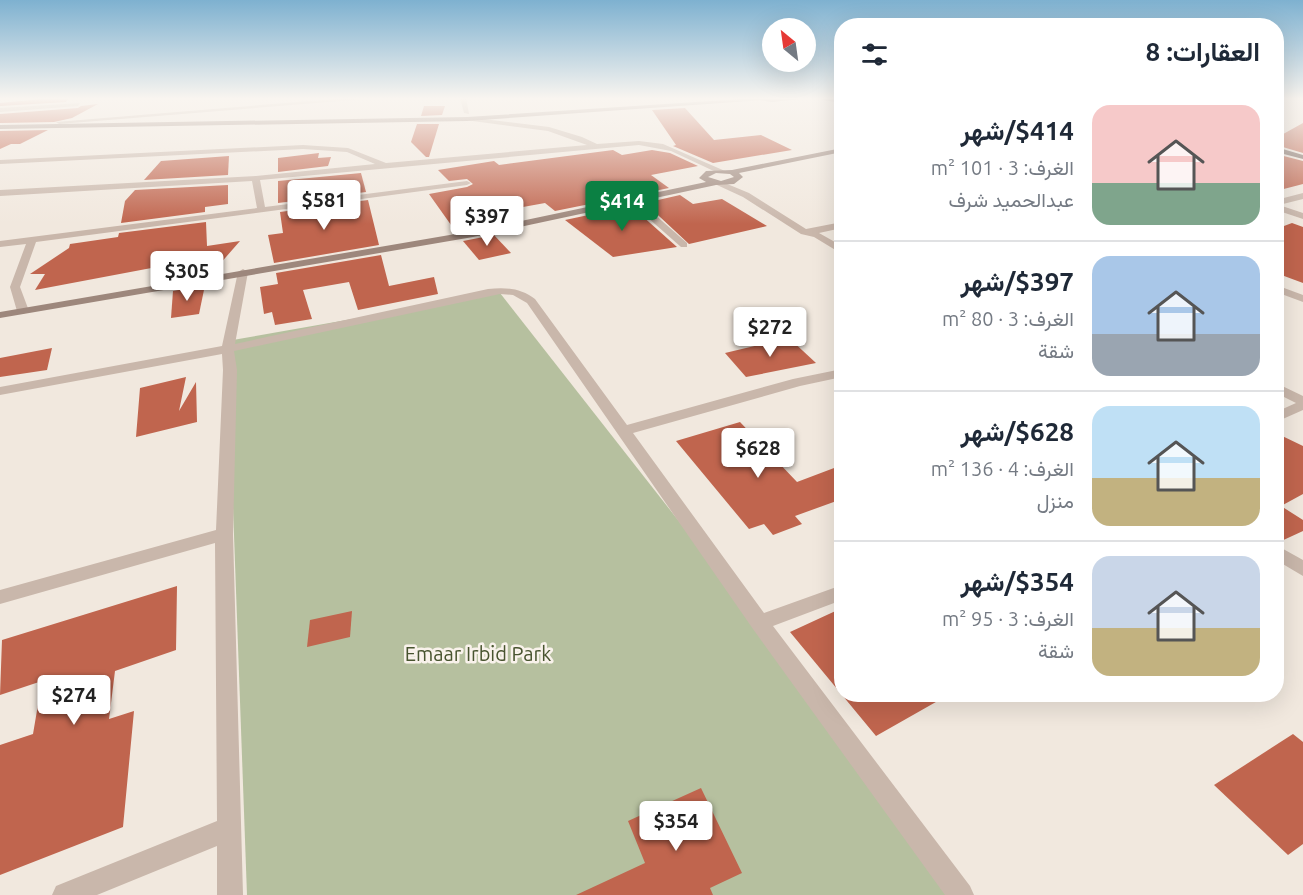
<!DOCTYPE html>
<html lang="ar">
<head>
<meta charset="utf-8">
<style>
	body { margin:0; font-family:Ubuntu,Vazirmatn,sans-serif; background:#f2f2f3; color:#1f2937; direction:rtl; height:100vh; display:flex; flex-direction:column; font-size:22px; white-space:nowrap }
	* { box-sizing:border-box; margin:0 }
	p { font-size:20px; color:#747a83 }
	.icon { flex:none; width:33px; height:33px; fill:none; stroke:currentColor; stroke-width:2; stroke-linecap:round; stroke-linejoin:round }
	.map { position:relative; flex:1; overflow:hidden; direction:ltr }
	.panel { position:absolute; left:834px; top:18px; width:450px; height:684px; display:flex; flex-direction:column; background:#fff; border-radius:24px; box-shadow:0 6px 24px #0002; direction:rtl }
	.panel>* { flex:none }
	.needle { width:39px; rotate:331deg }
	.tools { position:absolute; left:762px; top:18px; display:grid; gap:12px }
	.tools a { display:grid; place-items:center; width:54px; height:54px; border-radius:50%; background:#fff; box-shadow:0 6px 24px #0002; font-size:30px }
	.price { position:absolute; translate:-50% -51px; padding:0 14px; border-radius:6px; background:#fff; color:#222; font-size:20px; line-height:39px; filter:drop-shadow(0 2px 3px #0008) }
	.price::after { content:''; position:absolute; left:50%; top:36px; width:18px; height:14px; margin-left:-9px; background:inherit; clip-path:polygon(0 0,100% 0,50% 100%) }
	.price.active { background:#0b8043; color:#fff }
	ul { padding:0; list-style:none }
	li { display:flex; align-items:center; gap:18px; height:150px; padding:0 24px }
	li+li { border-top:2px solid #e0e1e3 }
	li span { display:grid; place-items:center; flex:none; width:168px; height:120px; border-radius:18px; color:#555 }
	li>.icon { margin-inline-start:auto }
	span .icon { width:72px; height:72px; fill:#fffc; stroke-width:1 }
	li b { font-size:26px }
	h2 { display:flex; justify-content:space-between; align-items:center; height:72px; padding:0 24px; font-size:26px }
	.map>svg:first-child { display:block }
	.green { fill:#b6c09f }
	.building { fill:#c0654e }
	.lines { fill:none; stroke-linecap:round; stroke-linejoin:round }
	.street { fill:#c9b7ab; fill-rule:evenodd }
	.secondary { fill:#9d877c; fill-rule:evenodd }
	.primary { fill:#78645c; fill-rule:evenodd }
	.labels { text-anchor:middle; stroke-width:5; stroke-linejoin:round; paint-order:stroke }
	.near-park-label { font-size:20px; fill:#48542f; stroke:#f9f2eb }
</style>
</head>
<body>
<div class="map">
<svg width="1303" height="895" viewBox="0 0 1303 895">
	<rect width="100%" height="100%" fill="#f1e8de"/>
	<polygon class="green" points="500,293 972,895 247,895 227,341"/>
	<g class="building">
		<polygon points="51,98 69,98 66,102 0,106 0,103"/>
		<polygon points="98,104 72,118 54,122 0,123 0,114 78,108 81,106"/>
		<polygon points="424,106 445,106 442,115 421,116"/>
		<polygon points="685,108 714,140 761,135 792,150 713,163 673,146 676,145 652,110"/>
		<polygon points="1303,123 1303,153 1276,145 1276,138"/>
		<polygon points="417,124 439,124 429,157 426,157 411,142"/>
		<polygon points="48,130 20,144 11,144 0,149 0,131"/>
		<polygon points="613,150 622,155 652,150 670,153 698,166 651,175 669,188 555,211 545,203 523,207 498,212 501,216 480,219 486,226 456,232 429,194 467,187 473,184 467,179 449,181 438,170 494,161 499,165"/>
		<polygon points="319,153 318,158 331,157 328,166 278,172 278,158"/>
		<polygon points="1276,154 1303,161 1303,184 1276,191"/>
		<polygon points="229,156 228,175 144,180 161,161"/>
		<polygon points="361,173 366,192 278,203 278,181"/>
		<polygon points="228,185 228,204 205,207 205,212 121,223 125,201 135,190"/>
		<polygon points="680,195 693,204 722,199 767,226 689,244 645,203"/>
		<polygon points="368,200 379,245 274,263 268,235 283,233 280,212"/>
		<polygon points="631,206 677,247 613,257 565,220"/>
		<polygon points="206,222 207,246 240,241 212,273 173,280 174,266 161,269 162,266 35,290 45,274 30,274 69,248 70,244 118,237 119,233"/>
		<polygon points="1292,223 1303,227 1303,283 1276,273 1276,229"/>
		<polygon points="494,235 511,253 479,260 463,241"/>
		<polygon points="381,255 389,286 434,277 438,294 358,310 349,282 303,290 312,319 275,325 272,312 264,314 260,287 278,284 276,273"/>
		<polygon points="205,285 199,314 171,318 173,291"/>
		<polygon points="789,338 816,363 746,377 725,353"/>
		<polygon points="52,348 47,370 0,377 0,358"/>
		<polygon points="186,377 179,411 196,382 197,422 136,437 140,388"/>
		<polygon points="740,422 797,482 842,465 842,499 795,516 802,524 773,535 764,524 749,529 676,441"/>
		<polygon points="1276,433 1303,446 1303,494 1281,506 1303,520 1303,531 1277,543"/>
		<polygon points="177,586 176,650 115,671 109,719 134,711 123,827 0,875 0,745 33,734 42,681 0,695 2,640"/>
		<polygon points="842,608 842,694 950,694 876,736 790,632"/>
		<polygon points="352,611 350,637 307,647 310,620"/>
		<polygon points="1293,734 1303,742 1303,844 1288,855 1214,785"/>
		<polygon points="701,788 742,873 710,888 713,895 576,895 645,863 628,821"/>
	</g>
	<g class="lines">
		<g class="street">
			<polygon points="345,98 378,98 59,124 56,122"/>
			<polygon points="460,98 466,98 469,114 464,113"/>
			<polygon points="80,103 78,106 0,112 0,108"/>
			<polygon points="467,117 549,127 582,137 597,144 639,141 663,144 725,171 718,173 671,151 639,145 260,180 265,207 467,181 471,183 467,185 36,242 20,287 29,311 23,314 17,311 10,287 26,244 0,247 0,241 257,208 252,181 0,196 0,190 256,176 375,164 347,152 303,149 0,164 0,160 303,145 348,148 386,163 587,145 548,131 465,120"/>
			<polygon points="720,181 749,193 806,229 842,222 842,228 819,233 842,246 842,254 814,237 801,234 743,197 717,185 716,183"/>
			<polygon points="1303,193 1303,199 1279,205 1303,213 1303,219 1276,210 1276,200"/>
			<polygon points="630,198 636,198 687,243 687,247 681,247 630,202"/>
			<path d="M243,269L248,272L235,344L488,289C505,287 521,288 535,299L627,425L793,379L842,369V377L800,386L633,433L764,613L842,585V600L773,626L970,886L974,895H945L753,629L527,303L513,295L500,294L234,351L237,370L233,534L243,895H217V846L97,895H52L56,886L217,821L215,543L0,604V590L216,530L223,370L222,354L0,395V387L222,346L238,272Z"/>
			<polygon points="1276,285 1303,295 1303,302 1276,292"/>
			<polygon points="1276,383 1303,396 1303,410 1276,422 1276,412 1296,403 1276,393"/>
			<polygon points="1276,545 1303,560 1303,576 1276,560"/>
		</g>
		<g class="secondary">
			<polygon points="757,98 765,100 467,121 0,129 0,125 467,117"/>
			<path d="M842,148V152L739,173L743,177L734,184L716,185L473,237L0,318V312L473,231L706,182L699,178L706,171L732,170ZM716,173L730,174L734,177L721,181L708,177Z"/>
		</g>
		<g class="primary">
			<polygon points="747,98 809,98 772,102"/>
			<polygon points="820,98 842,99 842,103 823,100"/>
			<polygon points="1276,147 1303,155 1303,159 1276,152"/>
		</g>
	</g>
	<linearGradient id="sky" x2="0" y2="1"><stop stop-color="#7eb1d0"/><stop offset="0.44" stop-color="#f9f5f0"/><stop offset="1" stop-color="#f9f5f0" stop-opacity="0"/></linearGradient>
	<rect width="1303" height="224" fill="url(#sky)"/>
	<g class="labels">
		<g class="near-park-label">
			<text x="478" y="661">Emaar Irbid Park</text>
		</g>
	</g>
</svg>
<div class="tools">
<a><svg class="needle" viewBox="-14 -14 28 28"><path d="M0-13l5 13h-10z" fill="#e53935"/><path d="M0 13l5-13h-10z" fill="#747a83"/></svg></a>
</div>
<b class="price" style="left:324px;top:231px">$581</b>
<b class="price active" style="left:622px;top:232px">$414</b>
<b class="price" style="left:487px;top:247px">$397</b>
<b class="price" style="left:187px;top:302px">$305</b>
<b class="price" style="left:770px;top:358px">$272</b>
<b class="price" style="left:758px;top:479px">$628</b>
<b class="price" style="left:74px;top:726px">$274</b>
<b class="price" style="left:676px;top:852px">$354</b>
<section class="panel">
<h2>العقارات: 8<svg class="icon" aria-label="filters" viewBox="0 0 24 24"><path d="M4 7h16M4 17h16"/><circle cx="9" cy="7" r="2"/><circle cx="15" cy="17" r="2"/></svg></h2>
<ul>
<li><span style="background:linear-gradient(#f6c9c9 65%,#7fa58c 0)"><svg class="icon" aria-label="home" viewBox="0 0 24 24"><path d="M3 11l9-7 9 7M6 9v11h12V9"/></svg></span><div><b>$414/شهر</b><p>الغرف: 3 · 101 m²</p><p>عبدالحميد شرف</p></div></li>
<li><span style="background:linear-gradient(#a9c7e8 65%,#9aa5b1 0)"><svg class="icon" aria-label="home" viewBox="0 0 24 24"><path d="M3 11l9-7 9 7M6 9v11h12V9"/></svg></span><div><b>$397/شهر</b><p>الغرف: 3 · 80 m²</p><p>شقة</p></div></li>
<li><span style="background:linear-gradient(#bfe0f5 60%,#c2b280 0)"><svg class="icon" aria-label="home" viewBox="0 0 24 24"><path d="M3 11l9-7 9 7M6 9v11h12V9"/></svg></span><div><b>$628/شهر</b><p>الغرف: 4 · 136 m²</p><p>منزل</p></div></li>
<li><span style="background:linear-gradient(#c9d6e8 60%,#c2b280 0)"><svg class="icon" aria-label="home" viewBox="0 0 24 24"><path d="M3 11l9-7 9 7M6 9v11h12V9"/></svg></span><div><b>$354/شهر</b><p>الغرف: 3 · 95 m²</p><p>شقة</p></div></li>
</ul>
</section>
</div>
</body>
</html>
